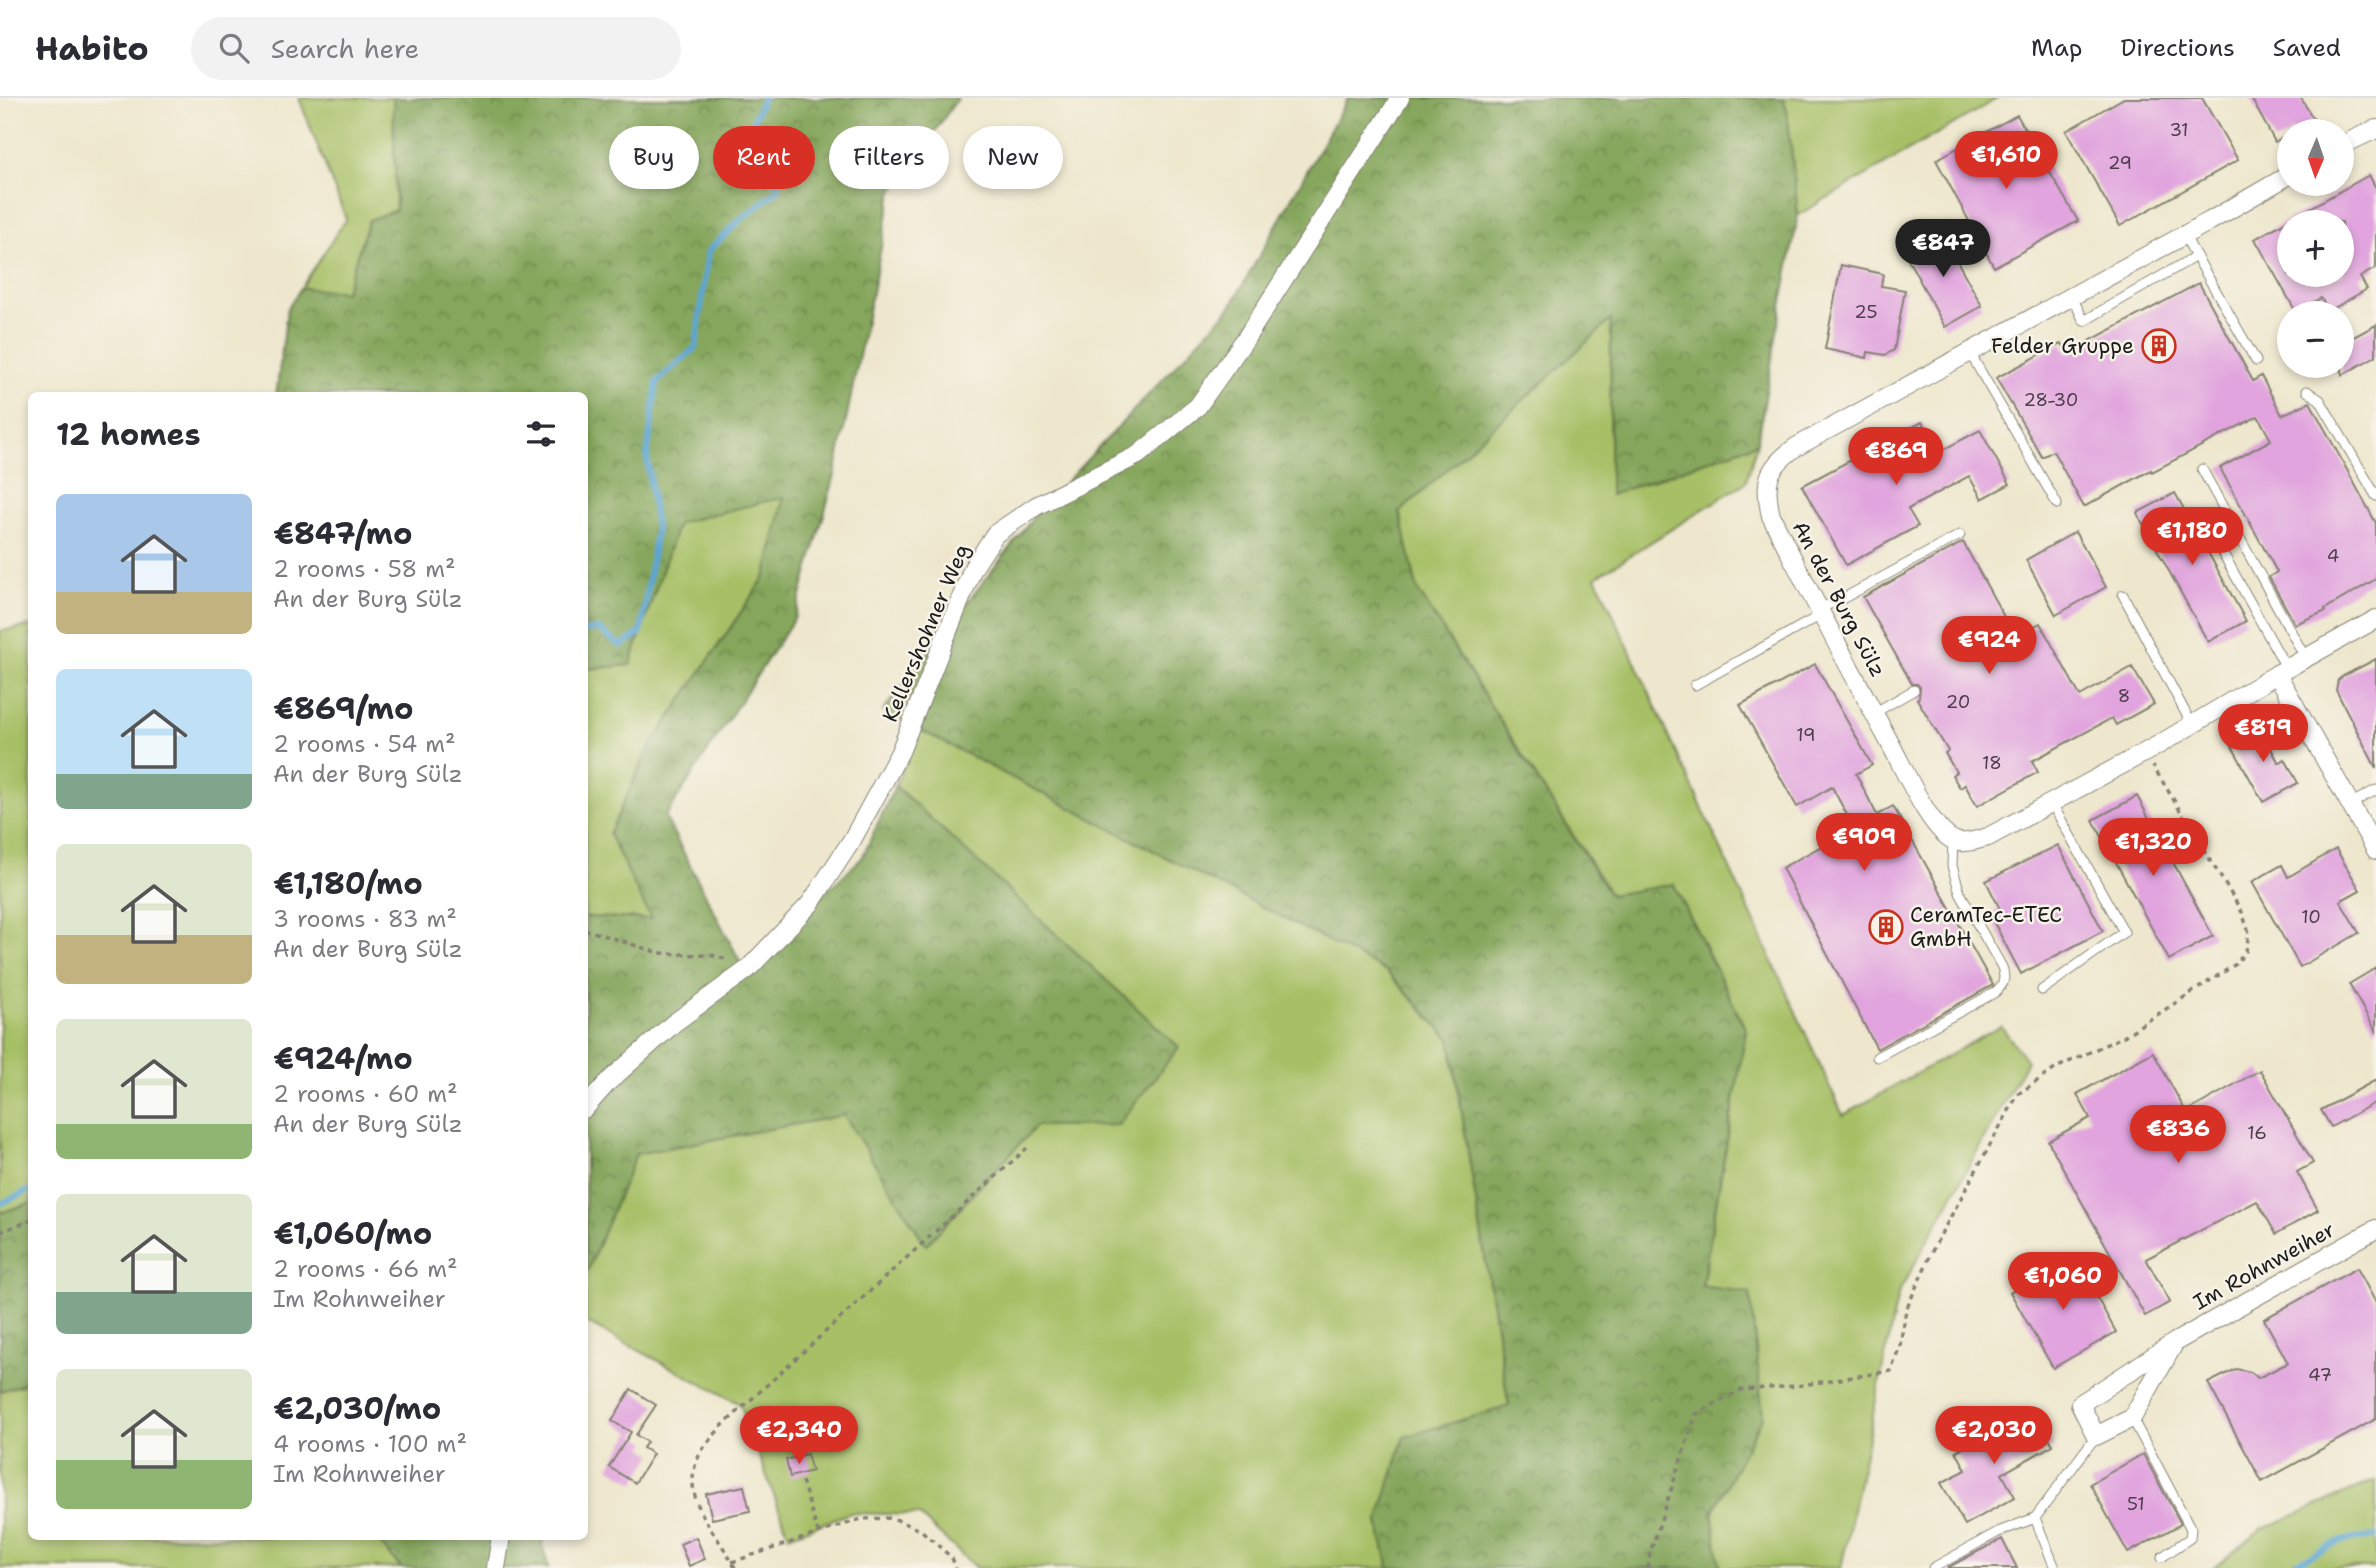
<!DOCTYPE html>
<html lang="en">
<head>
<meta charset="utf-8">
<style>
	body { margin:0; font-family:"Shantell Sans",sans-serif; background:#f2f2f3; color:#2b2b33; height:100vh; display:flex; flex-direction:column; font-size:26px; white-space:nowrap }
	* { box-sizing:border-box; margin:0 }
	p { font-size:23px; color:#7c7c81 }
	.icon { flex:none; width:38px; height:38px; fill:none; stroke:currentColor; stroke-width:2; stroke-linecap:round; stroke-linejoin:round }
	.map { position:relative; flex:1; overflow:hidden }
	.side { position:absolute; left:28px; top:294px; width:560px; height:1148px; display:flex; flex-direction:column; background:#fff; border-radius:10px; box-shadow:0 4px 10px #0003 }
	.side>* { flex:none }
	.hud { position:absolute; left:609px; top:28px; width:665px; height:63px; display:flex; gap:14px }
	.needle { width:46px; rotate:182deg }
	.controls { position:absolute; left:2277px; top:21px; display:grid; gap:14px }
	.controls a { display:grid; place-items:center; width:77px; height:77px; border-radius:50%; background:#fff; box-shadow:0 4px 10px #0003; font-size:35px }
	.price { position:absolute; translate:-50% -60px; padding:0 16px; border-radius:24px; background:#d93025; color:#fff; font-size:23px; line-height:46px; filter:drop-shadow(0 2px 4px #0008) }
	.price::after { content:''; position:absolute; left:50%; top:42px; width:21px; height:16px; margin-left:-10px; background:inherit; clip-path:polygon(0 0,100% 0,50% 100%) }
	.price.on { background:#222; color:#fff }
	ul { padding:0; list-style:none }
	li { display:flex; align-items:center; gap:21px; height:175px; padding:0 28px }
	li span { display:grid; place-items:center; flex:none; width:196px; height:140px; border-radius:10px; color:#555 }
	li>.icon { margin-inline-start:auto }
	span .icon { width:84px; height:84px; fill:#fffc; stroke-width:1 }
	li b { font-size:30px }
	h2 { display:flex; justify-content:space-between; align-items:center; height:84px; padding:0 28px; font-size:30px }
	.chip { padding:0 24px; border-radius:32px; background:#fff; box-shadow:0 4px 10px #0003; font-size:24px; line-height:63px }
	.chip.on { background:#d93025; color:#fff }
	header { display:flex; align-items:center; gap:42px; box-sizing:border-box; height:98px; padding:0 35px; background:#fff; border-bottom:2px solid #e1e1e2 }
	header strong { font-size:33px }
	nav { display:flex; gap:38px; margin-inline-start:auto; font-size:24px }
	.search { width:490px; height:63px; background:#f2f2f3; display:flex; align-items:center; gap:18px; box-sizing:border-box; padding:0 24px; border-radius:38px; color:#7c7c81; font-size:26px }
	.map>svg:first-child { display:block }
	.green { fill:#a7c066; stroke:#626e41; stroke-width:2 }
	.forest { fill:url(#forest-crowns); stroke:#50613c; stroke-width:2 }
	.lines { fill:none; stroke-linecap:round; stroke-linejoin:round }
	.stream { stroke:#5ba6d3; stroke-width:6 }
	.building { fill:#e1a4de; fill-rule:evenodd }
	.service-casing { stroke:#858274; stroke-width:11 }
	.minor-casing { stroke:#858274; stroke-width:20 }
	.path { stroke:#858274; stroke-width:3.5; stroke-dasharray:5 5; stroke-linecap:butt }
	.service { stroke:#fff; stroke-width:9 }
	.minor { stroke:#fff; stroke-width:18 }
	.labels { text-anchor:middle; stroke-width:5; stroke-linejoin:round; paint-order:stroke }
	.number-label { font-size:18px; fill:#4d3e4c }
	.poi-label { font-size:21px; fill:#1c1c1c; stroke:#f7f3e8; text-anchor:end }
	.street-label { font-size:21px; fill:#1c1c1c; stroke:#f7f3e8 }
</style>
</head>
<body>
<header>
<strong>Habito</strong>
<div class="search"><svg class="icon" aria-label="search" viewBox="0 0 24 24"><circle cx="10" cy="10" r="6"/><path d="M15 15l6 6"/></svg>Search here</div>
<nav><a>Map</a><a>Directions</a><a>Saved</a></nav>
</header>
<div class="map">
<svg width="2376" height="1470" viewBox="0 0 2376 1470">
	<defs>
		<pattern id="forest-crowns" width="20" height="18" patternUnits="userSpaceOnUse" patternTransform="scale(1.75)"><rect width="20" height="18" fill="#85a65b"/><path d="M2 6a3 3 0 1 1 6 0M12 15a3 3 0 1 1 6 0" fill="none" stroke="#6c864a"/></pattern>
	</defs>
	<rect width="100%" height="100%" fill="#f7f3e8"/>
	<filter id="ink" filterUnits="userSpaceOnUse"><feTurbulence type="fractalNoise" baseFrequency=".0143" numOctaves="2"/><feDisplacementMap in="SourceGraphic" scale="14" xChannelSelector="R" yChannelSelector="G"/><feConvolveMatrix kernelMatrix="1 2 1 2 8 2 1 2 1" color-interpolation-filters="sRGB"/></filter>
	<filter id="wash" filterUnits="userSpaceOnUse"><feTurbulence type="fractalNoise" baseFrequency=".00686" numOctaves="4" result="noise"/><feDisplacementMap in="SourceGraphic" scale="28" xChannelSelector="R" yChannelSelector="G"/><feGaussianBlur stdDeviation="1.57" result="paint"/><feColorMatrix in="noise" values="0 0 0 0 0 0 0 0 0 0 0 0 0 0 0 0 0 1.4 0 .05"/><feComposite in="paint" operator="in"/></filter>
	<g filter="url(#wash)">
		<rect width="100%" height="100%" fill="#eee7cd"/>
		<g class="green">
			<polygon points="299,0 393,0 396,112 369,122 345,194 301,190 346,121"/>
			<polygon points="1783,0 1998,0 1798,117 1787,12"/>
			<polygon points="1611,221 1610,397 1757,345 1746,384 1596,479 1843,1017 2001,928 2027,963 1898,1196 1841,1470 1720,1470 1712,1415 1763,1318 1702,1189 1746,932 1674,786 1611,797 1417,491 1400,414"/>
			<polygon points="784,398 766,477 648,652 651,821 585,819 585,571 630,567 678,425"/>
			<polygon points="31,528 31,1105 0,1115 0,533"/>
			<polygon points="919,630 1386,873 1450,941 1509,1309 1404,1339 1378,1424 1389,1470 976,1470 919,1417 850,1415 789,1438 740,1306 585,1224 585,1179 635,1056 845,1017 926,1147 1036,1028 1118,1027 1178,949 895,688"/>
			<polygon points="31,1284 32,1438 375,1439 401,1470 0,1470 0,1293"/>
			<polygon points="2376,1382 2376,1470 2213,1470 2261,1432"/>
		</g>
		<g class="forest">
			<polygon points="393,0 958,0 892,95 835,377 795,519 665,719 744,871 862,760 895,688 1179,949 1118,1027 1036,1028 926,1147 844,1017 636,1056 585,1179 585,819 651,821 609,736 648,652 766,477 784,399 678,425 630,567 585,571 584,298 276,298 287,211 301,190 345,194 369,122 396,112"/>
			<polygon points="1348,0 1783,0 1787,12 1798,117 1757,345 1610,397 1611,222 1400,414 1417,491 1610,797 1673,786 1746,932 1702,1188 1750,1195 1763,1318 1712,1415 1720,1470 1389,1470 1378,1424 1404,1339 1509,1308 1450,941 1386,873 883,613 1036,416 1230,210"/>
			<polygon points="31,1105 31,1284 0,1293 0,1115"/>
			<polygon points="375,1439 543,1439 542,1448 549,1470 401,1470"/>
		</g>
		<g class="lines">
			<g class="stream">
				<polyline points="584,533 598,531 621,548 641,534 656,431 647,359 657,284 696,249 708,153 740,122 779,91 747,36 763,0"/>
				<polyline points="0,1106 32,1091"/>
				<polyline points="2284,1470 2342,1443 2376,1438"/>
			</g>
		</g>
		<g id="blocks">
			<g class="building">
				<polygon points="2124,0 2202,0 2238,62 2120,128 2066,33"/>
				<polygon points="2251,0 2301,0 2314,22 2294,33 2289,33 2289,36 2275,44"/>
				<polygon points="2017,17 2078,123 1994,169 1936,62"/>
				<path d="M2369,77L2376,90V170L2360,179L2367,191L2329,213L2321,200L2296,214L2255,141ZM2289,124H2342V177H2289Z"/>
				<polygon points="1941,134 1982,208 1945,229 1904,154"/>
				<polygon points="1841,167 1883,176 1881,188 1905,192 1894,252 1885,257 1868,254 1867,260 1825,251"/>
				<polygon points="2199,185 2253,283 2261,278 2282,317 2310,304 2376,425 2376,481 2325,511 2326,513 2295,526 2269,479 2277,474 2220,370 2271,342 2258,318 2152,374 2151,372 2084,409 2053,353 2042,359 1996,280 2062,245 2067,255"/>
				<polygon points="2376,227 2376,258 2342,277 2342,245"/>
				<polygon points="1922,324 1939,354 1980,332 2010,386 1982,401 1969,378 1908,411 1918,428 1846,467 1802,388"/>
				<polygon points="2175,395 2246,523 2208,544 2137,415"/>
				<polygon points="2075,434 2106,489 2056,517 2026,462"/>
				<polygon points="1963,444 2015,539 2040,525 2080,598 2132,569 2154,606 2116,627 2112,620 2032,663 2038,674 1977,708 1965,687 1960,690 1952,677 1956,674 1945,655 1948,653 1917,601 1919,599 1920,589 1917,586 1912,586 1863,499"/>
				<polygon points="2376,561 2376,670 2336,592 2338,582 2343,578"/>
				<polygon points="1815,566 1872,667 1856,676 1877,717 1893,708 1993,887 1877,951 1782,770 1854,730 1832,689 1797,709 1740,607"/>
				<polygon points="2258,627 2279,665 2285,661 2298,685 2263,704 2229,643"/>
				<polygon points="2137,698 2213,838 2169,862 2093,722"/>
				<polygon points="2058,747 2103,833 2021,876 1990,817 2000,811 1986,783"/>
				<polygon points="2336,751 2360,792 2340,803 2359,835 2300,869 2252,784 2282,767 2288,779"/>
				<polygon points="2376,870 2376,933 2349,886"/>
				<polygon points="2153,954 2186,1014 2260,972 2313,1065 2297,1074 2318,1112 2276,1136 2257,1103 2146,1161 2170,1204 2145,1218 2048,1043 2090,1020 2077,996"/>
				<polygon points="2376,982 2376,1004 2331,1029 2321,1012"/>
				<polygon points="2074,1158 2116,1234 2053,1270 2010,1194"/>
				<polygon points="2357,1170 2376,1205 2376,1321 2262,1384 2208,1285 2236,1271 2251,1274 2258,1280 2288,1265 2264,1221"/>
				<polygon points="631,1291 656,1307 636,1337 647,1344 643,1350 653,1356 635,1385 609,1369 631,1334 612,1323"/>
				<polygon points="2033,1312 2053,1347 2002,1376 2015,1399 1965,1427 1941,1385 1966,1372 1956,1353 1982,1339 1983,1341"/>
				<polygon points="807,1356 812,1373 790,1379 786,1362"/>
				<polygon points="2143,1356 2181,1426 2128,1455 2090,1386"/>
				<polygon points="744,1388 750,1413 712,1421 706,1396"/>
				<polygon points="696,1439 705,1461 689,1468 680,1446"/>
				<polygon points="2002,1441 2017,1470 1947,1470 1973,1456"/>
			</g>
		</g>
	</g>
	<g filter="url(#ink)">
		<use href="#blocks" fill-opacity="0" stroke="#858274" stroke-width="2"/>
		<g class="lines">
			<defs>
				<g id="service">
					<polyline points="2184,137 2256,263"/>
					<polyline points="2072,199 2084,223 2196,158"/>
					<polyline points="1970,255 2057,406"/>
					<polyline points="2307,293 2320,302 2376,398"/>
					<polyline points="2202,371 2306,561"/>
					<polyline points="2209,430 2287,571"/>
					<polyline points="2123,497 2192,627"/>
					<polyline points="1818,511 1842,501 1960,437"/>
					<polyline points="1695,587 1821,517"/>
					<polyline points="1874,615 1914,592"/>
					<polyline points="2350,706 2376,692"/>
					<polyline points="2042,892 2124,834 2051,704"/>
					<path d="M1877,959L1994,895C2004,887 2006,881 2002,869L1960,795L1952,768L1953,742"/>
					<polyline points="2132,1320 2191,1431 2190,1440 2162,1459"/>
					<polyline points="1933,1470 1998,1434 2035,1420"/>
					<polyline points="2055,1470 2035,1420 2096,1338"/>
				</g>
				<g id="minor">
					<polyline points="2342,47 2376,31"/>
					<path d="M2289,77L2210,123L1796,349C1767,370 1763,383 1771,418C1810,495 1850,571 1891,647C1904,671 1928,727 1951,741C1962,748 1976,742 1988,739L2153,650L2277,576L2376,521"/>
					<polyline points="2277,576 2376,752"/>
					<polyline points="584,1011 608,984 674,925 748,871 810,806 852,742 900,654 973,470 995,436 1036,408 1138,357 1198,308 1246,240 1400,0"/>
					<polyline points="2175,1244 2132,1320 2096,1338 2080,1306 2175,1244 2376,1131"/>
					<polyline points="496,1470 501,1438"/>
				</g>
			</defs>
			<use href="#service" class="service-casing"/>
			<use href="#minor" class="minor-casing"/>
			<g class="path">
				<polyline points="584,831 659,855 718,858 728,863"/>
				<polyline points="0,1134 32,1122"/>
				<polyline points="802,1383 818,1435"/>
				<polyline points="732,1464 861,1421 893,1420 922,1433 952,1460 956,1470"/>
				<path d="M735,1470C718,1434 679,1403 698,1360C702,1349 714,1338 721,1329L1027,1050"/>
				<polyline points="1648,1470 1650,1455 1696,1316 1741,1292 1796,1288 1891,1273 1900,1247 1906,1212 1934,1149 2018,996 2058,969 2124,938 2236,866 2246,853 2249,835 2242,814 2153,668"/>
			</g>
			<use href="#service" class="service"/>
			<use href="#minor" class="minor"/>
		</g>
	</g>
	<defs>
		<symbol id="building-ring" viewBox="-11 -11 22 22"><circle r="9.5" fill="#f7f3e8" stroke="#c8321e" stroke-width="1.5"/><path d="M-4-6H4V6H1V3H-1V6H-4ZM-2.5-4.3h1.7v1.8h-1.7ZM.8-4.3h1.7v1.8H.8ZM-2.5-1h1.7V.8h-1.7ZM.8-1h1.7V.8H.8Z" fill="#c8321e"/></symbol>
	</defs>
	<g fill-rule="evenodd">
		<use href="#building-ring" x="2140" y="229" width="38" height="38"/>
		<use href="#building-ring" x="1867" y="810" width="38" height="38"/>
	</g>
	<g class="labels">
		<g class="number-label">
			<text x="2179" y="38">31</text>
			<text x="2120" y="71">29</text>
			<text x="1866" y="220">25</text>
			<text x="2051" y="308">28-30</text>
			<text x="2333" y="464">4</text>
			<text x="2124" y="604">8</text>
			<text x="1958" y="610">20</text>
			<text x="1806" y="643">19</text>
			<text x="1992" y="671">18</text>
			<text x="2311" y="825">10</text>
			<text x="2257" y="1041">16</text>
			<text x="2320" y="1283">47</text>
			<text x="2136" y="1412">51</text>
		</g>
		<g class="poi-label">
			<text x="2134" y="255">Felder Gruppe</text>
			<text x="1910" y="824" text-anchor="start">CeramTec-ETEC<tspan x="1910" dy="24">GmbH</tspan></text>
		</g>
		<g class="street-label">
			<text transform="translate(1839 501) rotate(62)" y="7">An der Burg Sülz</text>
			<text transform="translate(926 535) rotate(-67)" y="7">Kellershohner Weg</text>
			<text transform="translate(2264 1168) rotate(-29)" y="7">Im Rohnweiher</text>
		</g>
	</g>
</svg>
<div class="controls">
<a><svg class="needle" viewBox="-14 -14 28 28"><path d="M0-13l5 13h-10z" fill="#e53935"/><path d="M0 13l5-13h-10z" fill="#7c7c81"/></svg></a>
<a>+</a>
<a>−</a>
</div>
<b class="price" style="left:2006px;top:93px">€1,610</b>
<b class="price on" style="left:1943px;top:181px">€847</b>
<b class="price" style="left:1896px;top:389px">€869</b>
<b class="price" style="left:2192px;top:469px">€1,180</b>
<b class="price" style="left:1989px;top:578px">€924</b>
<b class="price" style="left:2263px;top:666px">€819</b>
<b class="price" style="left:1864px;top:775px">€909</b>
<b class="price" style="left:2153px;top:780px">€1,320</b>
<b class="price" style="left:2178px;top:1067px">€836</b>
<b class="price" style="left:2063px;top:1214px">€1,060</b>
<b class="price" style="left:799px;top:1368px">€2,340</b>
<b class="price" style="left:1994px;top:1368px">€2,030</b>
<div class="hud">
<a class="chip">Buy</a>
<a class="chip on">Rent</a>
<a class="chip">Filters</a>
<a class="chip">New</a>
</div>
<section class="side">
<h2>12 homes<svg class="icon" aria-label="filters" viewBox="0 0 24 24"><path d="M4 7h16M4 17h16"/><circle cx="9" cy="7" r="2"/><circle cx="15" cy="17" r="2"/></svg></h2>
<ul>
<li><span style="background:linear-gradient(#a9c7e8 70%,#c2b280 0)"><svg class="icon" aria-label="home" viewBox="0 0 24 24"><path d="M3 11l9-7 9 7M6 9v11h12V9"/></svg></span><div><b>€847/mo</b><p>2 rooms · 58 m²</p><p>An der Burg Sülz</p></div></li>
<li><span style="background:linear-gradient(#bfe0f5 75%,#7fa58c 0)"><svg class="icon" aria-label="home" viewBox="0 0 24 24"><path d="M3 11l9-7 9 7M6 9v11h12V9"/></svg></span><div><b>€869/mo</b><p>2 rooms · 54 m²</p><p>An der Burg Sülz</p></div></li>
<li><span style="background:linear-gradient(#dfe7d0 65%,#c2b280 0)"><svg class="icon" aria-label="home" viewBox="0 0 24 24"><path d="M3 11l9-7 9 7M6 9v11h12V9"/></svg></span><div><b>€1,180/mo</b><p>3 rooms · 83 m²</p><p>An der Burg Sülz</p></div></li>
<li><span style="background:linear-gradient(#dfe7d0 75%,#8fb573 0)"><svg class="icon" aria-label="home" viewBox="0 0 24 24"><path d="M3 11l9-7 9 7M6 9v11h12V9"/></svg></span><div><b>€924/mo</b><p>2 rooms · 60 m²</p><p>An der Burg Sülz</p></div></li>
<li><span style="background:linear-gradient(#dfe7d0 70%,#7fa58c 0)"><svg class="icon" aria-label="home" viewBox="0 0 24 24"><path d="M3 11l9-7 9 7M6 9v11h12V9"/></svg></span><div><b>€1,060/mo</b><p>2 rooms · 66 m²</p><p>Im Rohnweiher</p></div></li>
<li><span style="background:linear-gradient(#dfe7d0 65%,#8fb573 0)"><svg class="icon" aria-label="home" viewBox="0 0 24 24"><path d="M3 11l9-7 9 7M6 9v11h12V9"/></svg></span><div><b>€2,030/mo</b><p>4 rooms · 100 m²</p><p>Im Rohnweiher</p></div></li>
</ul>
</section>
</div>
</body>
</html>
